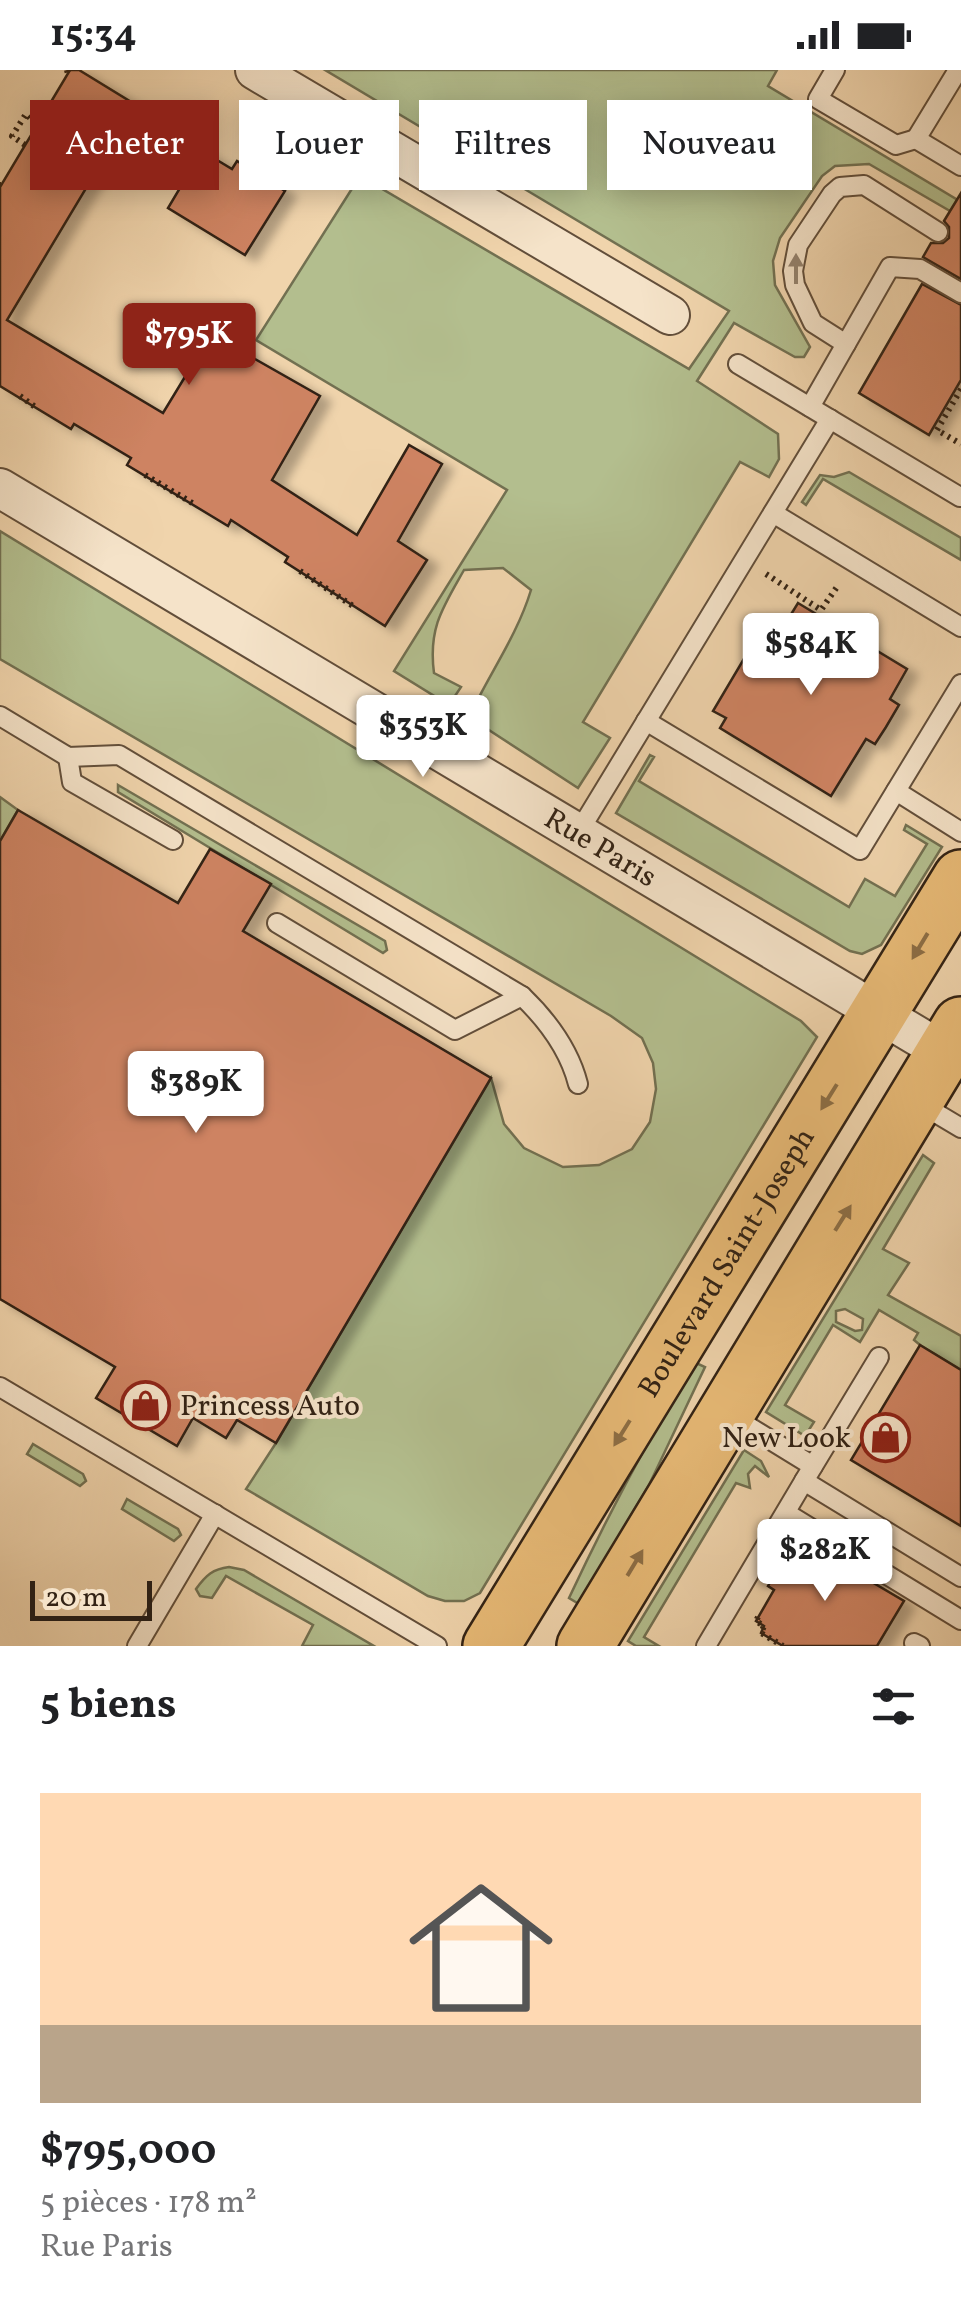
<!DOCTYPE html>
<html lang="fr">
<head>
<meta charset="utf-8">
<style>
	body { margin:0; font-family:Vollkorn,serif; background:#f2f2f2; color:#202124; height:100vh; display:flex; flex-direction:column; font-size:38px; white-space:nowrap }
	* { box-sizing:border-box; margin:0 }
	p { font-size:32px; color:#757577 }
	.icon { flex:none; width:55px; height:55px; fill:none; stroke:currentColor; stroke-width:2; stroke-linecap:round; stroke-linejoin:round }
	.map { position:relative; height:1576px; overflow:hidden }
	.sheet { display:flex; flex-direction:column; background:#fff; flex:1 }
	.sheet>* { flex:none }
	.guide { position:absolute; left:30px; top:30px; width:902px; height:90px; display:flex; gap:20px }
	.scale { position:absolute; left:30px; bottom:25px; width:122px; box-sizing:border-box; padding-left:10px; border:5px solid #322214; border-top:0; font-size:28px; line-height:35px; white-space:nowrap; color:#322214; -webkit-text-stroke:8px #f5e3c9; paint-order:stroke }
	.price { position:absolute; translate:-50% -85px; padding:0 22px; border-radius:10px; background:#fff; color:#222; font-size:32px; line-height:65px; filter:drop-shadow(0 2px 5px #0008) }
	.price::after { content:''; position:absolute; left:50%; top:60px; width:30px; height:22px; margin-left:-15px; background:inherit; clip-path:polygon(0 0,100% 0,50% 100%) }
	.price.active { background:#8f2418; color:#fff }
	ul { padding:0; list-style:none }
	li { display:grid; align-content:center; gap:20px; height:530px; padding:0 40px }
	li span { display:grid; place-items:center; height:310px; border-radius:0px; color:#555 }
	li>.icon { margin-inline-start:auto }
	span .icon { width:180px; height:180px; fill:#fffc; stroke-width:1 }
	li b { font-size:42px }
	h2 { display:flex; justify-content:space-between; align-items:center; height:120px; padding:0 40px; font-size:42px }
	.chip { padding:0 35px; border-radius:0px; background:#fff; box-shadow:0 5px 25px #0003; font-size:35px; line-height:90px }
	.chip.active { background:#8f2418; color:#fff }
	.status { display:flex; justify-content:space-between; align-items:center; height:70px; padding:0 50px; background:#fff; direction:ltr }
	.status svg { height:28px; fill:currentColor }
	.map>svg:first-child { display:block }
	.green { fill:#b3be8e; stroke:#727051; stroke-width:2.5; fill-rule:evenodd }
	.building { fill:#ce8362; stroke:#322214; stroke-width:2.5; filter:url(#shadow) }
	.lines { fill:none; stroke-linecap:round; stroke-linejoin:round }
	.service-casing { stroke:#624e3a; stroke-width:22 }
	.minor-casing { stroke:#624e3a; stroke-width:42 }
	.primary-casing { stroke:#322214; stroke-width:60 }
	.path { stroke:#322214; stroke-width:6; stroke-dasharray:2.5 5; stroke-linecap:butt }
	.service { stroke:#f5e3c9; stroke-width:18 }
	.minor { stroke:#f5e3c9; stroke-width:38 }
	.primary { stroke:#e8ba76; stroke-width:55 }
	.oneway { fill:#94826e }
	.oneway2 { fill:#8d6e45 }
	.labels { text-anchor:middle; stroke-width:8; stroke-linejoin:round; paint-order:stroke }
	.street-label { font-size:30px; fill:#322214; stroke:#f5e3c9 }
	.poi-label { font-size:30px; fill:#322214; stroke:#f5e3c9; text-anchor:start }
</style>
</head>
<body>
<div class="status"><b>15:34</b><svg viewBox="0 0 49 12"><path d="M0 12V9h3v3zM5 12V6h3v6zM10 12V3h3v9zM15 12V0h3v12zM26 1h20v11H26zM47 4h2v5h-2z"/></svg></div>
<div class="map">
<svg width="961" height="1576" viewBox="0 0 961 1576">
	<defs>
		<filter id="shadow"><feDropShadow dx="11" dy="6" stdDeviation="5" flood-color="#0004"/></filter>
	</defs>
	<rect width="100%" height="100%" fill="#f0d4ac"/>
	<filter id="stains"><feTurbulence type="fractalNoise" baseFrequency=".002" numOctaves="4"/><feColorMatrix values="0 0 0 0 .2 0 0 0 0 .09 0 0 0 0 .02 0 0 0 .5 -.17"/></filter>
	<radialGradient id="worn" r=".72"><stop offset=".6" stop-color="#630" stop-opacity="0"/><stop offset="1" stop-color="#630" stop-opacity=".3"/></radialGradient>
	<g class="green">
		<path d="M325,0H777L768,16L961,132L950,141L869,94L835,96L822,106L780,168L773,191L775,215L810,277L804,287H795L734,253L697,311L778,364L779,389L769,407L740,392L583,652L610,668L578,718L469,647C489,604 517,566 531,520L503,498L464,500C443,537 428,558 434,603L461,617L449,635L394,601L507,420L256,270L360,106L689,299L729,241Z"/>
		<polygon points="849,402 961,468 961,490 823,409 806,435 802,432 820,405 834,407"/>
		<polygon points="0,461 801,951 817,967 480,1523 464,1531 445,1531 428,1526 246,1419 276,1373 491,1008 504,1054 524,1078 563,1097 599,1095 632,1079 650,1052 656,1019 653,993 642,968 611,946 0,589"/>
		<polygon points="650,685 654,687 639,711 849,837 865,809 895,826 927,774 904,760 906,755 942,777 881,875 862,884 850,881 616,743"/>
		<polygon points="118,715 385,871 387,880 383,883 118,722"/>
		<polygon points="0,727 18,740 0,771"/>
		<path d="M923,1085L934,1093L883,1179L909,1193L888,1225L961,1266V1300L920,1275L914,1270L918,1263L879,1240L860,1272L833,1255L785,1335L814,1352L805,1366L766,1342ZM845,1239L863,1249L862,1260L855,1261L836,1252V1241Z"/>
		<path d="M694,1292L705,1297L649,1415L579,1534L569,1528C607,1447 648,1369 694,1292Z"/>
		<polygon points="33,1374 83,1404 86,1411 80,1416 27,1384"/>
		<polygon points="744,1380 761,1391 769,1407 755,1396 748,1404 750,1418 736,1413 644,1567 659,1576 636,1576 628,1571"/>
		<polygon points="127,1429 178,1459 181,1465 174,1471 122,1439"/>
		<path d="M229,1497L244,1500L374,1576H302L313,1555L226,1506L212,1528L200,1526L196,1519C206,1505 213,1499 229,1497Z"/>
	</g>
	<g class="building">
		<polygon points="70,0 79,0 136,35 7,250 163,343 211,264 320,326 272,410 357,465 409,375 442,394 398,471 427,490 385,556 285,492 288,487 231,450 228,456 127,395 131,388 74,354 71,359 0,316 0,117"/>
		<polygon points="202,81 232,99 237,91 285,121 245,185 168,138"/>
		<polygon points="961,123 961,209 923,187 931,173 943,173 949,168 949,157 944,151"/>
		<polygon points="922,214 961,235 961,310 929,365 859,323"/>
		<polygon points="798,533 907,599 890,629 899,635 886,657 875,674 866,669 831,726 720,658 726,648 713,641 761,560 776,569"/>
		<polygon points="18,740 178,833 210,779 271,814 243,861 491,1008 276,1373 237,1350 226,1368 193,1348 177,1376 96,1328 115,1297 0,1229 0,771"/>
		<polygon points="920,1275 961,1300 961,1456 851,1390"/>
		<polygon points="804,1472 904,1531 877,1576 783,1576 761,1563 764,1556 756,1551 774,1520 768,1516 787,1483 795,1488"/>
	</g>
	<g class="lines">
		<defs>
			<g id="service">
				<polyline points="835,0 818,29 896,75 916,69"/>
				<polyline points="958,0 916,69 961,96"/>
				<polyline points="846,274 813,253 795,215 793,201 798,175 832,124 840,117 864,115 938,162"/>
				<polyline points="738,294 960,427"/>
				<polyline points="810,337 890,197 920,199 961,223"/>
				<polyline points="773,443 961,557"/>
				<path d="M0,646L68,687L119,685L522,926C548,951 569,979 578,1014"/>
				<polyline points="646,651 860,780 961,614"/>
				<polyline points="68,687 72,712 173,770"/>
				<polyline points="896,721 961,762"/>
				<polyline points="578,763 830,349"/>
				<polyline points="277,853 455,960 522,926"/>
				<polyline points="919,1033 961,1058"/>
				<polyline points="0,1317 437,1576"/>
				<polyline points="733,1347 813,1396"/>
				<polyline points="804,1411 879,1287"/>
				<polyline points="786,1443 961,1550"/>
				<polyline points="914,1573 920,1576"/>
				<polyline points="137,1576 215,1444"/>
				<polyline points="706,1576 804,1411 961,1507"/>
			</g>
			<g id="minor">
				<polyline points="255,0 670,245"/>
				<path id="s1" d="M0,418L944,982"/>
			</g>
			<g id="primary">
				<path id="s2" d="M491,1576L961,808"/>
				<polyline points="585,1576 961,955"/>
			</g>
		</defs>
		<use href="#service" class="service-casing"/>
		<use href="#minor" class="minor-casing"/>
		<use href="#primary" class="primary-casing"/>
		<g class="path">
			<polyline points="67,0 68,4"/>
			<polyline points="25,75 12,66 26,44 37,55"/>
			<polyline points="244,95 269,53"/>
			<polyline points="0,115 1,115"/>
			<polyline points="961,319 937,360 961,374"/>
			<polyline points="20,326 38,339"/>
			<polyline points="145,405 194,434"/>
			<polyline points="300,501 353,536"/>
			<polyline points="766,504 821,540 839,514"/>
			<polyline points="131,1355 134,1351"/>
			<polyline points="758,1547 756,1551 764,1556 761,1563 783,1576"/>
		</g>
		<use href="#service" class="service"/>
		<use href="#minor" class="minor"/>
		<use href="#primary" class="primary"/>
	</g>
	<defs><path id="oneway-solid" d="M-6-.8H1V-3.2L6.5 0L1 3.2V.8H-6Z" transform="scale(2.5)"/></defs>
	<use class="oneway" href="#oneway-solid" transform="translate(796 199) rotate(-90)"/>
	<g class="oneway2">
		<use href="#oneway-solid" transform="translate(920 876) rotate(121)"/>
		<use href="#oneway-solid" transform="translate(829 1027) rotate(122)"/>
		<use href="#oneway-solid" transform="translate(843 1148) rotate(-58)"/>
		<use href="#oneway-solid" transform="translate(622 1363) rotate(122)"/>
		<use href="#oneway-solid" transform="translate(635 1493) rotate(-59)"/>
	</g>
	<defs>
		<symbol id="shop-ring" viewBox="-11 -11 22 22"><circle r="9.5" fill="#f5e3c9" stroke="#8f2418" stroke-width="1.5"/><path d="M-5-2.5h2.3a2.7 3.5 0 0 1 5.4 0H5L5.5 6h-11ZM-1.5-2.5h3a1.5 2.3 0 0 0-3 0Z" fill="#8f2418"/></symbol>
	</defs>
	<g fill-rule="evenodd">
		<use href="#shop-ring" x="118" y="1308" width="55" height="55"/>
		<use href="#shop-ring" x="858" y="1340" width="55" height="55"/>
	</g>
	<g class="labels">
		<g class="street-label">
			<text dy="10" stroke="none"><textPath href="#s1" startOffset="700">Rue Paris</textPath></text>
			<text dy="10" stroke="none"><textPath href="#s2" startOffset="450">Boulevard Saint-Joseph</textPath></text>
		</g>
		<g class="poi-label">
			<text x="180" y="1345">Princess Auto</text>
			<text x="851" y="1377" text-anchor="end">New Look</text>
		</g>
	</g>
	<rect width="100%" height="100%" filter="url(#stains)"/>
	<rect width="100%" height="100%" fill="url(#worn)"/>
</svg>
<div class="scale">20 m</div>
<b class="price active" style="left:189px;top:318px">$795K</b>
<b class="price" style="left:811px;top:628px">$584K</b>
<b class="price" style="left:423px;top:710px">$353K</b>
<b class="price" style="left:196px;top:1066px">$389K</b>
<b class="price" style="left:825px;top:1534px">$282K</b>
<div class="guide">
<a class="chip active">Acheter</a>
<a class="chip">Louer</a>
<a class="chip">Filtres</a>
<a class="chip">Nouveau</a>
</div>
</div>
<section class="sheet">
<h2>5 biens<svg class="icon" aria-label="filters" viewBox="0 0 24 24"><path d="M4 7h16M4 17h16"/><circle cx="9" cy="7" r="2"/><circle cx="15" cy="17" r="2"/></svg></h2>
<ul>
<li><span style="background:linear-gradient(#ffd9b3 75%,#b9a48a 0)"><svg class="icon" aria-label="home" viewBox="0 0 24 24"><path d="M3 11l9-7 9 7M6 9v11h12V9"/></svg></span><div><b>$795,000</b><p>5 pièces · 178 m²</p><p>Rue Paris</p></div></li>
</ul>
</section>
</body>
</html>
